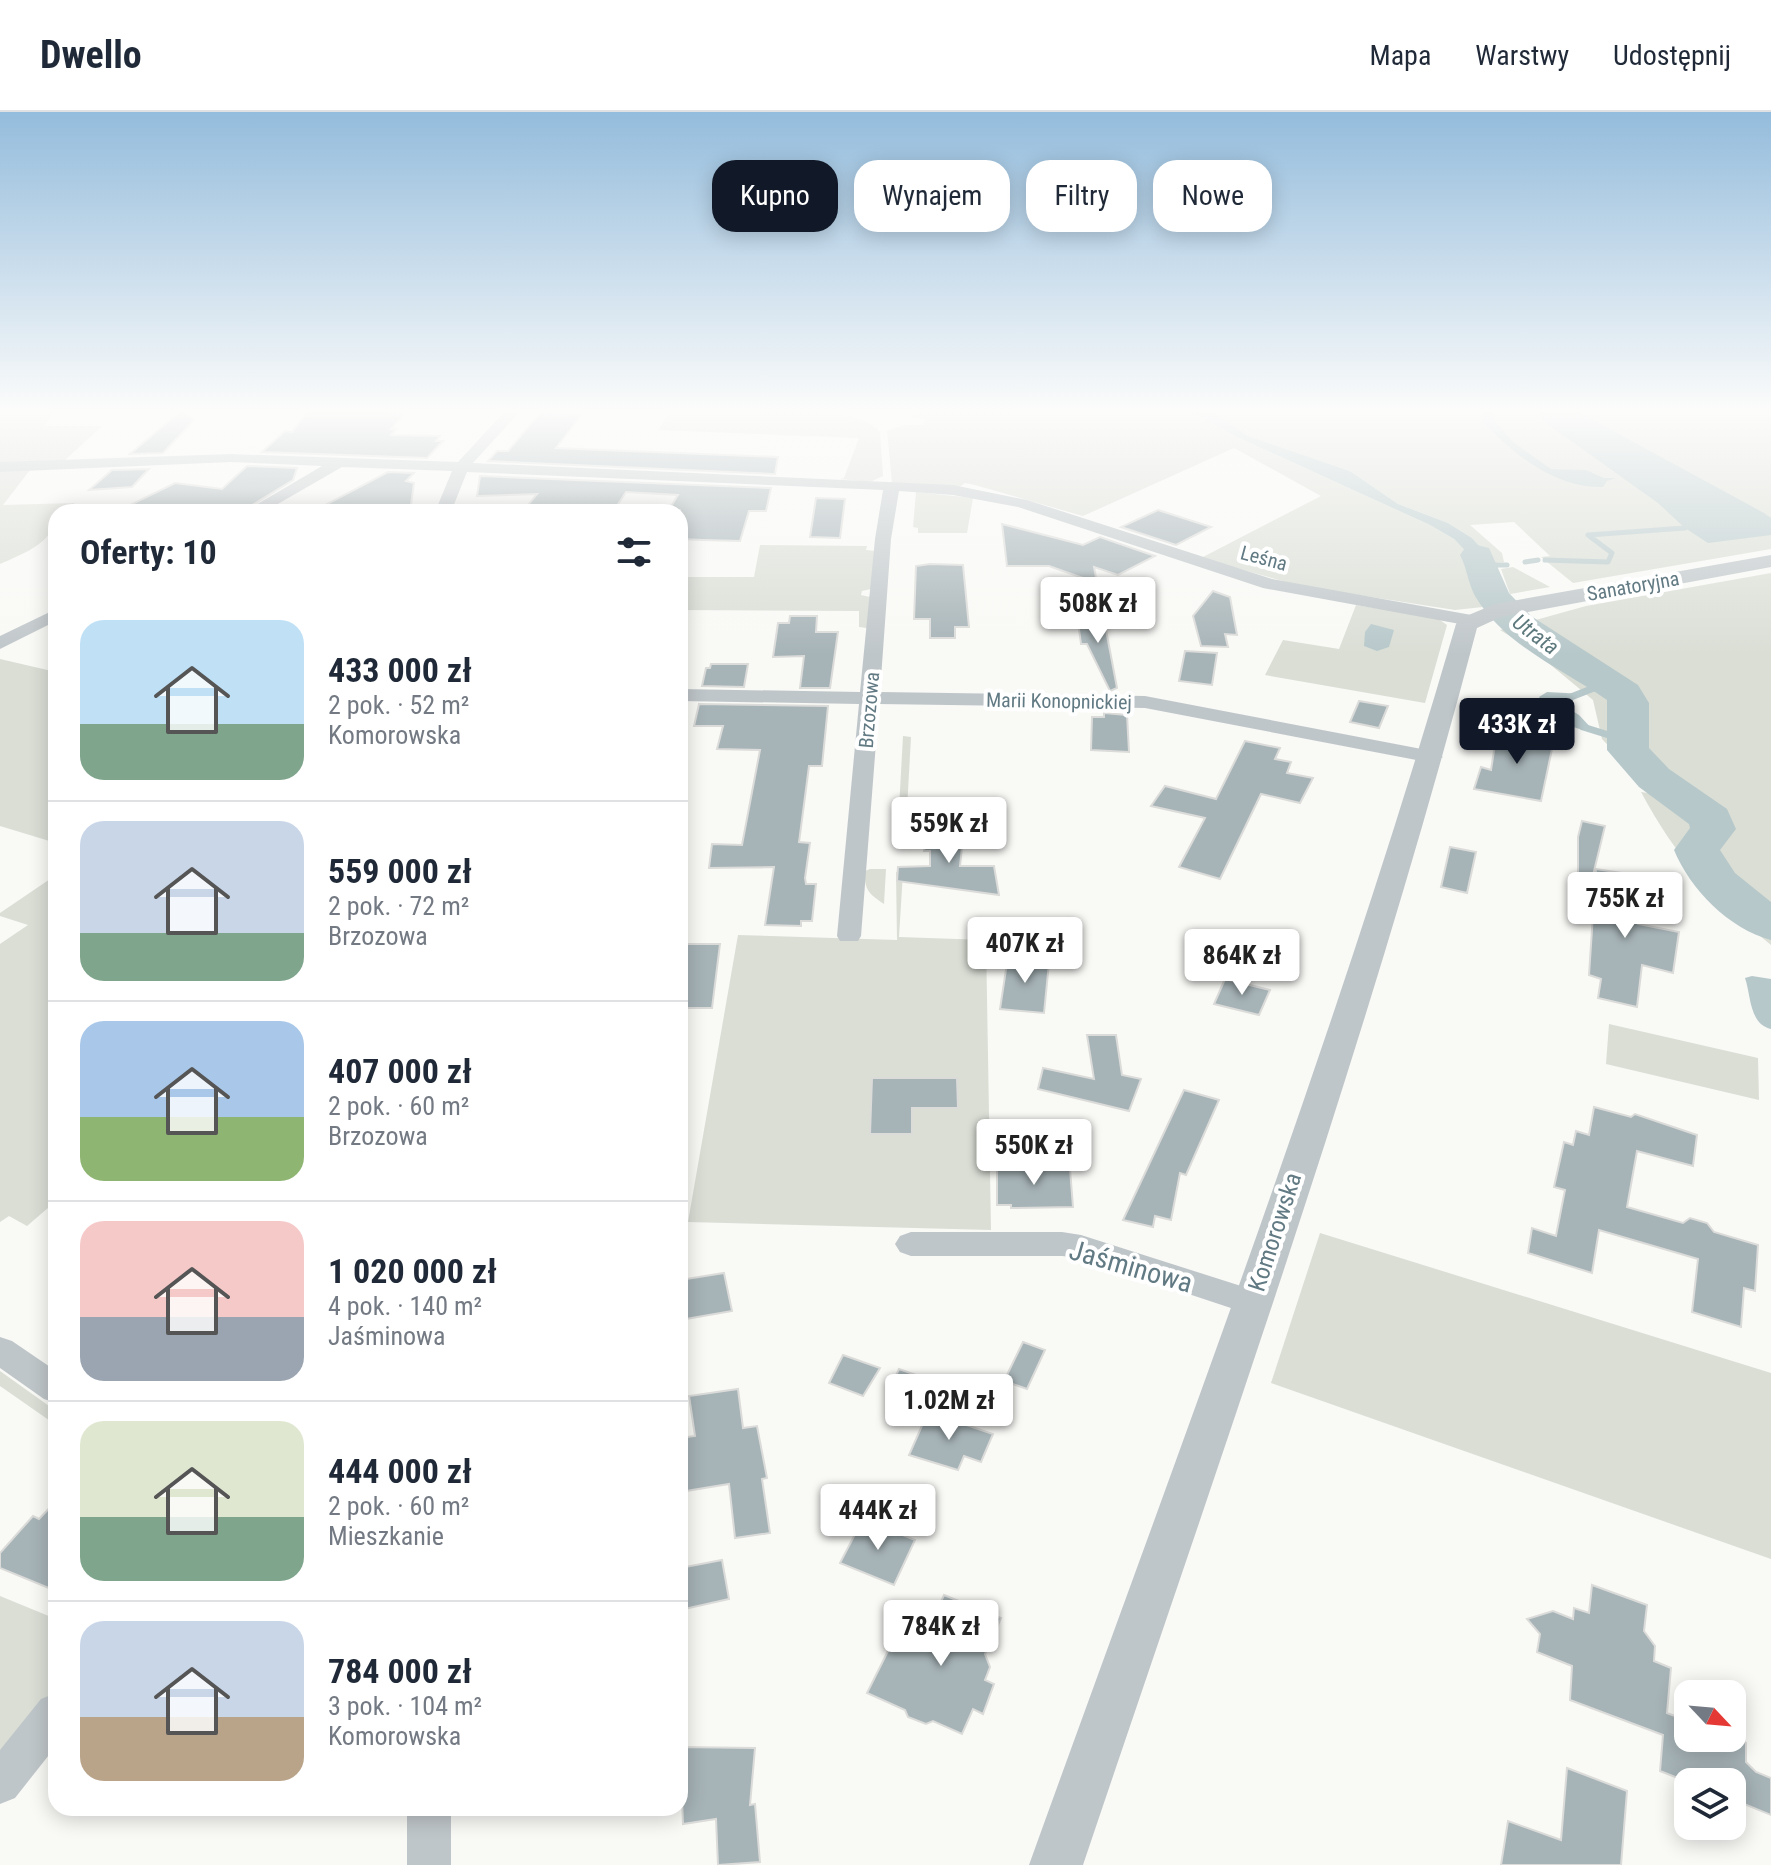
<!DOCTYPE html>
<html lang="pl">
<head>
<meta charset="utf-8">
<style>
	body { margin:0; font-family:"Roboto Condensed",sans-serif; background:#f6f6f7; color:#1f2937; height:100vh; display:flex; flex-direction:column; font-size:30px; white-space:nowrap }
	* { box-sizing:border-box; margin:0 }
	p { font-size:26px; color:#747a83 }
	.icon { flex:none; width:44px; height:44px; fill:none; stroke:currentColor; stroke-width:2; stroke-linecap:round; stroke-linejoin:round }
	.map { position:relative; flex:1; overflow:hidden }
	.side { position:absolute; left:48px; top:392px; width:640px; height:1312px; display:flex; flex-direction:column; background:#fff; border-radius:24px; box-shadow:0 4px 20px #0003 }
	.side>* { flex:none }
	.hud { position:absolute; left:712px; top:48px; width:760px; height:72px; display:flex; gap:16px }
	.needle { width:52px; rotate:116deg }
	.fabs { position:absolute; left:1674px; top:1568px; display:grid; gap:16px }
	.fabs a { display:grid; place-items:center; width:72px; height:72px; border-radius:16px; background:#fff; box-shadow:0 4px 20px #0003; font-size:40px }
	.price { position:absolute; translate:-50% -68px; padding:0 18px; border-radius:8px; background:#fff; color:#222; font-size:26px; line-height:52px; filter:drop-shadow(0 2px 4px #0008) }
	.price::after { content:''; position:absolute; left:50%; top:48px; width:24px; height:18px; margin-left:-12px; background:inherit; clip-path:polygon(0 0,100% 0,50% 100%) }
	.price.on { background:#111827; color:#fff }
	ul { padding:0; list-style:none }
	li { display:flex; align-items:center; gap:24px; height:200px; padding:0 32px }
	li+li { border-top:2px solid #e0e1e3 }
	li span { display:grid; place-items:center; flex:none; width:224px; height:160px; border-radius:24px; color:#555 }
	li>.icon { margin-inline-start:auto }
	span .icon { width:96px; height:96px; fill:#fffc; stroke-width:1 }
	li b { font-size:34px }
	h2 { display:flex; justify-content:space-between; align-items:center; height:96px; padding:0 32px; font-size:34px }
	.chip { padding:0 28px; border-radius:24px; background:#fff; box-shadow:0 4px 20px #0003; font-size:28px; line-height:72px }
	.chip.on { background:#111827; color:#fff }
	header { display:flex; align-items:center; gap:48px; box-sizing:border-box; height:112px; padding:0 40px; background:#fff; border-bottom:2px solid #e0e1e3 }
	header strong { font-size:38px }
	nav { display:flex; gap:44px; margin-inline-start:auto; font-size:28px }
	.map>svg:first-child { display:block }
	.green { fill:#daded5 }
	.water { fill:#b7c8ca }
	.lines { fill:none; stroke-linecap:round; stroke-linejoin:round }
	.stream-far1 { stroke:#b7c8ca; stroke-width:5 }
	.stream { stroke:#b7c8ca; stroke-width:7 }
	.river { fill:#b7c8ca; fill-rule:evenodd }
	.building { fill:#a6b3b7; stroke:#dbdbd9; stroke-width:2 }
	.service { fill:#bfc6c9; fill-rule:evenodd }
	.minor { fill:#bfc6c9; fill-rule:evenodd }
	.tertiary { fill:#bfc6c9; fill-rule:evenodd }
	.labels { text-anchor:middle; stroke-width:8; stroke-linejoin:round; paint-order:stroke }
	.far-street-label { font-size:20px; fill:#627a83; stroke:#fff }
	.far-water-label { font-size:22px; font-style:italic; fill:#5d797d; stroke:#fff }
	.street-label { font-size:24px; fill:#627a83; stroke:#fff }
	.near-street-label { font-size:28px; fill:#627a83; stroke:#fff }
</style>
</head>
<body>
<header>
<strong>Dwello</strong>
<nav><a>Mapa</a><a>Warstwy</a><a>Udostępnij</a></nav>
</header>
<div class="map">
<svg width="1771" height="1753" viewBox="0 0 1771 1753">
	<rect width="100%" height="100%" fill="#f9f9f6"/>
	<g class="green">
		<polygon points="0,298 55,298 44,314 102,314 64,349 0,353"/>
		<path d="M664,298C708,298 855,288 880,320L883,364L870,370L840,367L844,366L859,326L658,318L671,299Z"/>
		<polygon points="916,298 1187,298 1237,325 1430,413 1454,427 1475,449 1483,487 1492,494 1455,498 1300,474 1201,446 1321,384 1234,336 1083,404 975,373 965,371 958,376 892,371 887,319 904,313 923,313 925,307 910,306"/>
		<polygon points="1210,298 1765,298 1771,300 1771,437 1573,471 1541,445 1550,444 1514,410 1470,413 1502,441 1504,450 1494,451 1472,426 1448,411 1398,392 1350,359 1248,324"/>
		<path d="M30,358L3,393L75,391L63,400H56C56,431 24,441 0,452V359Z"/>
		<polygon points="916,380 973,386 967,421 918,421 918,416 913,415"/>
		<polygon points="760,433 867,434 866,438 875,439 871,477 862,479 861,483 870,485 867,516 859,515 859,499 680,498 680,465 754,465"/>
		<polygon points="1513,455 1550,475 1510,482 1501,457"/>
		<path d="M1771,461V833C1714,786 1676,746 1641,680L1655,682L1602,627L1593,588L1534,539L1500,518L1586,494Z"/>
		<polygon points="1356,493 1437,506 1447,513 1425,591 1265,563 1283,528 1339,537"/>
		<polygon points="0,547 56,560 56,731 0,714"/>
		<polygon points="903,624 911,625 907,697 899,697"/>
		<path d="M870,757H886L884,792C869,782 864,778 865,759Z"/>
		<polygon points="896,760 903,760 899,825 986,828 991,1118 688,1110 738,823 897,828"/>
		<polygon points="56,763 56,1089 27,1114 9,1104 0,1110 0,832 28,813 0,804 0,801"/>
		<polygon points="1609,912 1758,946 1759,988 1606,952"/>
		<polygon points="1320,1121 1771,1261 1771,1447 1271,1271"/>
		<polygon points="0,1259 56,1299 56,1313 0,1274"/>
		<polygon points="0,1484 56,1507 56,1577 0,1646"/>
	</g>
	<g class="water">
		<path d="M1187,298H1210L1248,324L1350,359L1398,392L1448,411L1472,426L1498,455L1496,457C1501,468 1500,482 1509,491L1492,494L1483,487L1475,449L1454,427L1430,413L1237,325Z"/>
		<path d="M1484,298H1496L1493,307L1513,330L1551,357L1586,358L1604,366H1616L1607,369L1603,375C1556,376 1515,344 1483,310Z"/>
		<polygon points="1536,298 1575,298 1764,401 1771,406 1771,423 1708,431 1685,416 1658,391 1547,312"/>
		<polygon points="1371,512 1394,518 1389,535 1377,539 1364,534 1365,520"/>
		<path d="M1547,580L1583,582L1559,591L1579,603L1593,618C1574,621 1547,602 1539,585Z"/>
		<path d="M1752,864L1771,867V917C1749,912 1751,883 1745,866Z"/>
	</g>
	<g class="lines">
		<g class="stream-far1">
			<polyline points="1545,448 1608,450 1612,441 1588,423 1685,416"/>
			<polyline points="1525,450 1538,448"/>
			<polyline points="1487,453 1507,453"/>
		</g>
		<g class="stream">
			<polyline points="1571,585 1609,570"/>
			<polyline points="1583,615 1628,629"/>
		</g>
		<path class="river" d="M1477,433L1489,436L1509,481L1531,504L1638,573L1649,591V636L1669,657L1727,697L1736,717L1720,738L1735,761L1771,790V828C1729,817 1690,777 1674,738L1690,716L1689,712L1639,675L1607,638V588C1562,557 1504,533 1475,484C1468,471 1467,456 1460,443L1465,436Z"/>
	</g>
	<g class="building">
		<polygon points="182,298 194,308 163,341 130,342"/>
		<polygon points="309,298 405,301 391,317 396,317 391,323 440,324 436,329 443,329 427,346 262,340 285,319 292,320"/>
		<polygon points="540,301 582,302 556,336 778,345 775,362 488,349 497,339 508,339"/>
		<polygon points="247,354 297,356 293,368 241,400 116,400 175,371 222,377"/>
		<polygon points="149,357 132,375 89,378 112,358"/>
		<polygon points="388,360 414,361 406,369 414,371 410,400 312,400"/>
		<polygon points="480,364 771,376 766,399 749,399 740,429 703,428 680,427 680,398 669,398 678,383 626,380 613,400 541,400 525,397 537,382 477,384"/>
		<polygon points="816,386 845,387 840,426 810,425"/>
		<polygon points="1158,398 1211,415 1176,433 1121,415"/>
		<polygon points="1002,412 1083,433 1100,425 1155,444 1118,463 1094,455 1097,471 1049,454 1007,454"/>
		<polygon points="930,452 963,453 969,515 955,515 955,526 930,526 930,507 914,507 916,454"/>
		<polygon points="1213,479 1230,485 1237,523 1225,522 1228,535 1201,534 1193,504"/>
		<polygon points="1077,502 1103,502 1117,576 1110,579 1087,532 1081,532"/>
		<polygon points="790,504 817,504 816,520 838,520 830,576 800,576 804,544 773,545 778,511 789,511"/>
		<polygon points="1185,539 1217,541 1212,573 1179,569"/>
		<polygon points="711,552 748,552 744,575 702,574 706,556 710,556"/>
		<polygon points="1359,589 1388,594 1379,616 1350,610"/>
		<polygon points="699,592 828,594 822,654 809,654 799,730 810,731 805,766 806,772 816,772 812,809 801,809 801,814 765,813 774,755 709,756 712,732 742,733 760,638 717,637 723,614 694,614"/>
		<polygon points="1104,601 1127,603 1129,640 1091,638 1092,605 1104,605"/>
		<polygon points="1497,619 1546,624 1545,636 1552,637 1541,689 1474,677 1481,655 1491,658"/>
		<polygon points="1245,629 1280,636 1275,647 1291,650 1287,661 1313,666 1300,691 1261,682 1220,767 1179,755 1205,706 1151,694 1165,674 1216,687"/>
		<polygon points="1582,709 1605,714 1587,788 1578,787 1578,725"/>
		<polygon points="928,714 964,716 960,754 994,754 999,783 897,769 898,755 930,754 930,739 924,739"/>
		<polygon points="1450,735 1476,740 1467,781 1441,775"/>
		<polygon points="1596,757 1635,763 1638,812 1679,820 1673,861 1642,853 1637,895 1598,886 1601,867 1589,863"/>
		<polygon points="680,832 720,832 712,896 680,896"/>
		<polygon points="1008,844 1041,846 1040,850 1049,851 1044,901 1000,897"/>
		<polygon points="1225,867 1270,878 1259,903 1214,892"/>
		<polygon points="1087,923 1116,923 1122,963 1141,967 1129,999 1038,977 1043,956 1094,967"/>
		<polygon points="872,966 957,966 958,996 912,996 912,1022 870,1022"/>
		<polygon points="1184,978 1219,988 1186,1063 1180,1061 1171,1108 1155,1104 1153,1115 1123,1108"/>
		<polygon points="1594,995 1631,1005 1635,1002 1697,1023 1693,1054 1637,1039 1627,1095 1683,1111 1690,1106 1707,1111 1714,1120 1758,1133 1755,1179 1744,1176 1741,1215 1692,1200 1698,1147 1599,1118 1592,1161 1528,1141 1532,1116 1556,1124 1565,1078 1554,1075 1564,1030 1573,1033 1576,1019 1589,1023"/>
		<polygon points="1009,1054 1070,1057 1073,1095 1011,1096 1011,1093 997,1093 997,1055"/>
		<polygon points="724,1161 732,1199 680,1208 680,1168"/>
		<polygon points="1023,1230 1045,1238 1027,1277 1004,1269"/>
		<polygon points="843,1243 880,1256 863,1284 829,1271"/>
		<polygon points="899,1257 936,1270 924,1293 888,1281"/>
		<polygon points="738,1277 743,1316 757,1314 767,1366 762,1367 770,1421 735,1426 729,1372 680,1380 680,1326 695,1324 689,1284"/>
		<polygon points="928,1300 993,1322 981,1350 964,1344 958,1358 909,1343"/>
		<polygon points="56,1389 56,1479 0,1456 0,1441 33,1404 39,1407"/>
		<polygon points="863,1407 915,1428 894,1473 840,1451"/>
		<polygon points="722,1448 729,1487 680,1498 680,1456"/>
		<polygon points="1592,1473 1647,1493 1644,1519 1655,1534 1654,1549 1671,1556 1667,1601 1688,1609 1688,1626 1734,1626 1746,1631 1746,1650 1756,1660 1771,1666 1771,1703 1732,1687 1732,1670 1688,1670 1660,1659 1663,1623 1570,1588 1572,1554 1537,1540 1540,1522 1527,1507 1553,1499 1573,1507 1574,1496 1589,1501"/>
		<polygon points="944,1483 1001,1506 985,1542 990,1555 985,1568 994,1572 983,1602 973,1597 962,1622 933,1609 926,1612 908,1605 905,1598 867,1581 898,1519 923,1530"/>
		<polygon points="680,1635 755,1636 750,1693 755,1692 760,1750 718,1753 716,1707 683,1712"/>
		<polygon points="1567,1656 1627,1679 1621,1753 1501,1753 1508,1709 1561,1728"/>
	</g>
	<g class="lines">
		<g class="service">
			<polygon points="1767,298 1771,298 1771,300 1768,299"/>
			<polygon points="680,1120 686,1121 688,1125 686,1129 680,1130"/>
		</g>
		<g class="minor">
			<polygon points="506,298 521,298 473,351 953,373 1027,388 1272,467 1477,504 1480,508 1477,512 1471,514 1263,476 1018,395 953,383 899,379 891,427 880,580 1145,584 1432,639 1443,645 1432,651 1145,596 879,592 861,824 858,829 840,829 837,824 859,592 680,589 680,577 860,580 875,427 883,378 467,360 451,400 435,400 452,359 342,355 264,400 244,400 322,354 231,350 0,360 0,350 231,342 458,350"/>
			<polygon points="56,497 56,509 0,537 0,524"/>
			<polygon points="911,1120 1062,1120 1081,1123 1263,1181 1268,1190 1263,1199 1252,1203 1080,1146 1062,1144 911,1144 900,1140 895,1132 900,1124"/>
			<polygon points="0,1225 12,1229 56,1259 56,1291 44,1287 0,1256"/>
			<polygon points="56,1581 56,1634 15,1686 0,1692 0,1638 41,1587"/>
			<rect x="407" y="1696" width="44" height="57"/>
		</g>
		<path class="tertiary" d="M1771,443V455L1501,505L1477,516C1367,934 1221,1343 1083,1753H1029C1177,1342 1334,932 1456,512L1459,507L1495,492Z"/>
	</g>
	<linearGradient id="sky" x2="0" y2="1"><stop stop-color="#94bcdc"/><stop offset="0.55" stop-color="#fcfcfb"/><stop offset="1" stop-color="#fcfcfb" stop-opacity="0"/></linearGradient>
	<rect width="1771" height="543" fill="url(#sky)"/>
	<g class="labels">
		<g class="far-street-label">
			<text transform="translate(1264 446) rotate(15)" y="7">Leśna</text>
			<text transform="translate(1633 474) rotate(-10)" y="7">Sanatoryjna</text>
			<text transform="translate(1059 589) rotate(1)" y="7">Marii Konopnickiej</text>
			<text transform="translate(869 598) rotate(-85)" y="7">Brzozowa</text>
		</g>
		<g class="far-water-label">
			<text transform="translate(1536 522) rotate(37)" y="8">Utrata</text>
		</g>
		<g class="street-label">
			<text transform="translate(1275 1120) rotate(-72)" y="8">Komorowska</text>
		</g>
		<g class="near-street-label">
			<text transform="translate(1131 1154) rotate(16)" y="10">Jaśminowa</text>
		</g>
	</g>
</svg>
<div class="fabs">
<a><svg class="needle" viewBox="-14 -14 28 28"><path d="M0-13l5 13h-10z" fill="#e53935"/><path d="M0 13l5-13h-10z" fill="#747a83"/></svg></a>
<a><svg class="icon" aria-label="layers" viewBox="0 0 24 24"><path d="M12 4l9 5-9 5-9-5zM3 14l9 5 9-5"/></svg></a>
</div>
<b class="price" style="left:1098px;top:533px">508K zł</b>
<b class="price on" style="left:1517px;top:654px">433K zł</b>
<b class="price" style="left:949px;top:753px">559K zł</b>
<b class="price" style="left:1625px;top:828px">755K zł</b>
<b class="price" style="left:1025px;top:873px">407K zł</b>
<b class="price" style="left:1242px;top:885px">864K zł</b>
<b class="price" style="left:1034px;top:1075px">550K zł</b>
<b class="price" style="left:949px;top:1330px">1.02M zł</b>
<b class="price" style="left:878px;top:1440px">444K zł</b>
<b class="price" style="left:941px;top:1556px">784K zł</b>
<div class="hud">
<a class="chip on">Kupno</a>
<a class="chip">Wynajem</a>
<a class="chip">Filtry</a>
<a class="chip">Nowe</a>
</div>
<section class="side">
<h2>Oferty: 10<svg class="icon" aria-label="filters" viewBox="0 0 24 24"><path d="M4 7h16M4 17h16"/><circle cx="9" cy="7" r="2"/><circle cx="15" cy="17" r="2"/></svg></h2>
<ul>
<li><span style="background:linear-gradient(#bfe0f5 65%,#7fa58c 0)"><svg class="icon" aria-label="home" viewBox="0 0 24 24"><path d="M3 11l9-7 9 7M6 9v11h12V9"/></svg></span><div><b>433 000 zł</b><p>2 pok. · 52 m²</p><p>Komorowska</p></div></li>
<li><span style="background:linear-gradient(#c9d6e8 70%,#7fa58c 0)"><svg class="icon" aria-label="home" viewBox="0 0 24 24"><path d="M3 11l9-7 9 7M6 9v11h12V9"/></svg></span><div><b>559 000 zł</b><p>2 pok. · 72 m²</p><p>Brzozowa</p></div></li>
<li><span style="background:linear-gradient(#a9c7e8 60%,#8fb573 0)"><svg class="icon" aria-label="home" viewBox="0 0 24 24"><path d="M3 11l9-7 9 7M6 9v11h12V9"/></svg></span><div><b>407 000 zł</b><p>2 pok. · 60 m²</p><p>Brzozowa</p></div></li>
<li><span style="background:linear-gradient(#f6c9c9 60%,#9aa5b1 0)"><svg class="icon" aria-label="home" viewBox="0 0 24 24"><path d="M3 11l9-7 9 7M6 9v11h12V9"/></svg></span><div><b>1 020 000 zł</b><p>4 pok. · 140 m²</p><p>Jaśminowa</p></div></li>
<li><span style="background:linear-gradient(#dfe7d0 60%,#7fa58c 0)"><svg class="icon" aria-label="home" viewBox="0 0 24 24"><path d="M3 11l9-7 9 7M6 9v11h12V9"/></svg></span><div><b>444 000 zł</b><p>2 pok. · 60 m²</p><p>Mieszkanie</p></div></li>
<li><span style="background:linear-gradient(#c9d6e8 60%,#b9a48a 0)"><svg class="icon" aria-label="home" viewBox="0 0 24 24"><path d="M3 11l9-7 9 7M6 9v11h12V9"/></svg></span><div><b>784 000 zł</b><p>3 pok. · 104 m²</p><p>Komorowska</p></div></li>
</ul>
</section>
</div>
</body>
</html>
